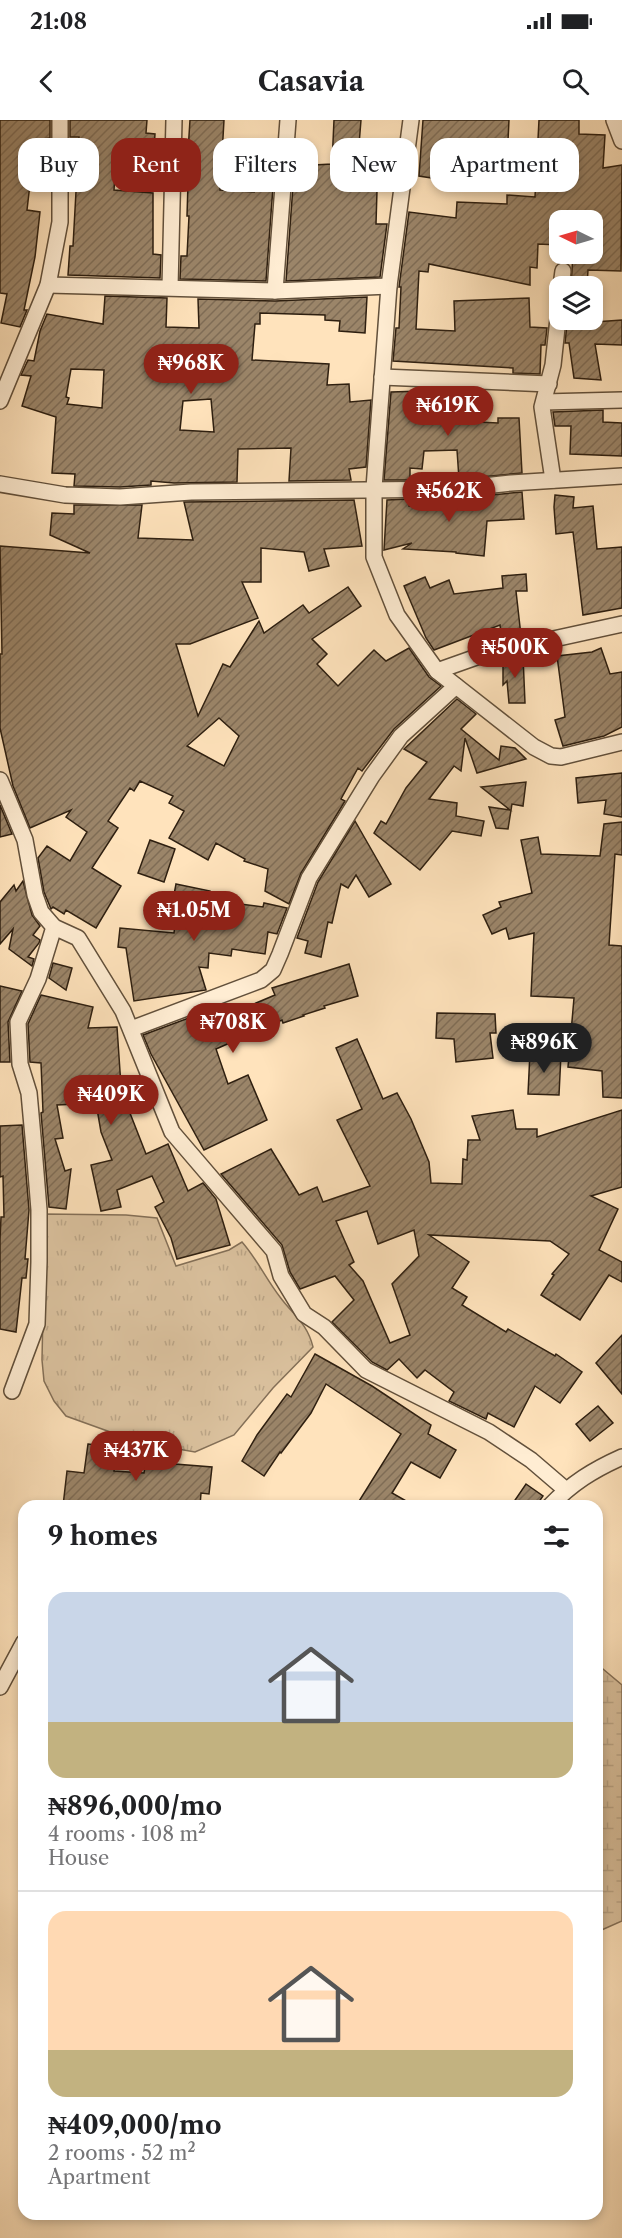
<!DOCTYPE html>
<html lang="en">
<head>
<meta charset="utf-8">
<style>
	body { margin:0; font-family:"Libre Caslon Text",serif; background:#f6f6f6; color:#202124; height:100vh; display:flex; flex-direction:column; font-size:22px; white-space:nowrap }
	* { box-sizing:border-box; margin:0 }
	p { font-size:20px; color:#757577 }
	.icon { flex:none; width:33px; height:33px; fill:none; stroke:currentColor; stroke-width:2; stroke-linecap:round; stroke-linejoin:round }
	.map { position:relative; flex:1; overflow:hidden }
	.details { position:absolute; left:18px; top:1380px; width:585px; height:720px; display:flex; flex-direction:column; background:#fff; border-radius:18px; box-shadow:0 3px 9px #0003 }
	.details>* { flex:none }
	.top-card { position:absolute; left:18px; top:18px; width:586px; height:54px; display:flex; gap:12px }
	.needle { width:39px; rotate:275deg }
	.controls { position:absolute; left:549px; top:90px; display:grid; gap:12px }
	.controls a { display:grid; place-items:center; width:54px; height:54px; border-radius:12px; background:#fff; box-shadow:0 3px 9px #0003; font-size:30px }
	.price { position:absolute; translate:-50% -51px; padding:0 14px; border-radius:21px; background:#8f2418; color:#fff; font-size:20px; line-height:39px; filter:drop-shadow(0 2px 3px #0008) }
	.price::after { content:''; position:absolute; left:50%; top:36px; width:18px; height:14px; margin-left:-9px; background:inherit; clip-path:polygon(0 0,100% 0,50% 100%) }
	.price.on { background:#222; color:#fff }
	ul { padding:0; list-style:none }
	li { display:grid; align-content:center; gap:12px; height:318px; padding:0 30px }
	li+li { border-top:2px solid #e0e0e0 }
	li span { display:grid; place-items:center; height:186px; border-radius:18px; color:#555 }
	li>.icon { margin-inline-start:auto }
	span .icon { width:108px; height:108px; fill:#fffc; stroke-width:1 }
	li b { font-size:26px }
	h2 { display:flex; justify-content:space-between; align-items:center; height:72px; padding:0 30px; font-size:26px }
	.pill { padding:0 21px; border-radius:18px; background:#fff; box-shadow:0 3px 9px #0003; font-size:21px; line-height:54px }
	.pill.on { background:#8f2418; color:#fff }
	.status { display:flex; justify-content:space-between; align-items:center; height:42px; padding:0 30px; background:#fff; direction:ltr }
	.status svg { height:16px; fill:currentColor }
	header { display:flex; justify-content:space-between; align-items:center; height:78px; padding:0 30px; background:#fff; font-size:27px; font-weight:800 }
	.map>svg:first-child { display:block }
	.grass { fill:url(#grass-tufts); stroke:#847058; stroke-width:1.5 }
	.wetland { fill:url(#wetland-marsh); stroke:#847058; stroke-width:1.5 }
	.building { fill:url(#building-hatch); stroke:#2e1f10; stroke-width:1.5; fill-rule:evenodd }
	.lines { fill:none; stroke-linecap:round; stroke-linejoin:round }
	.minor-casing { stroke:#62503b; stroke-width:18 }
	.minor { stroke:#ffedd3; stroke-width:15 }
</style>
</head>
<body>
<div class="status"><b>21:08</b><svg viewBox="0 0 49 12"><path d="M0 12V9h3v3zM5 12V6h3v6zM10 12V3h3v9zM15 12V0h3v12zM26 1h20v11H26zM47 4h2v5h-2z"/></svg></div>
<header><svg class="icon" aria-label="back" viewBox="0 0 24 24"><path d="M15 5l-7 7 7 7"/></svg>Casavia<svg class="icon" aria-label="search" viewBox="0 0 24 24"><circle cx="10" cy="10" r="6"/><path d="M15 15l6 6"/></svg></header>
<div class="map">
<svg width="622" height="2118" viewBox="0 0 622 2118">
	<defs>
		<pattern id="grass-tufts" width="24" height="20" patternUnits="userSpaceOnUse" patternTransform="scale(1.5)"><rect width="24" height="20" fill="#dbc29f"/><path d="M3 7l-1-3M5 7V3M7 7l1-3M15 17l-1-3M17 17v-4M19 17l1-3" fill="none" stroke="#bca688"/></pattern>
		<pattern id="wetland-marsh" width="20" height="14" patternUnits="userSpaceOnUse" patternTransform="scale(1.5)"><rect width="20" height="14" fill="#dbc29f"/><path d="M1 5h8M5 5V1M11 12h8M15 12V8" fill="none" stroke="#bca688"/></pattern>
		<pattern id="building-hatch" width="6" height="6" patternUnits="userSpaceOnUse" patternTransform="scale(1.5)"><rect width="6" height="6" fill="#9b8569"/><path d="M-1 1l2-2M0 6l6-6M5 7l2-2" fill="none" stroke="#7f6c55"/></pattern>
	</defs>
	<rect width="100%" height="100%" fill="#ffe3bc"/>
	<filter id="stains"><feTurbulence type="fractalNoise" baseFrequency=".00333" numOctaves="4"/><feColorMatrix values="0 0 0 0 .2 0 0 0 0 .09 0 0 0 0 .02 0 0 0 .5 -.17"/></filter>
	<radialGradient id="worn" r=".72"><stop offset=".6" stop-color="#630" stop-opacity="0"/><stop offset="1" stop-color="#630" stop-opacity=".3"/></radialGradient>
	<path class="grass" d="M45,1094L126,1095L157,1098L176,1146L229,1130L242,1122C257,1139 266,1159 280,1177C294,1196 307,1203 313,1227L273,1268L234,1315L195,1332L138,1322L66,1296L54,1281L44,1261L42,1240Z"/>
	<polygon class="wetland" points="597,1544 622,1565 622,1801 597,1812"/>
	<g class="building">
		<polygon points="0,0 50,0 50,18 44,19 41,39 33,38 27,90 40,92 35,137 24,190 27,190 20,207 1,203 7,174 0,173"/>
		<polygon points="70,0 147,0 146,13 155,14 154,29 149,29 149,39 116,39 114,70 153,73 153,134 161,135 160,158 68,155 70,126 73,126 79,17 70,17"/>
		<polygon points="190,0 224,0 220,70 254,72 253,69 273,67 266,161 180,159 181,136 187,136 189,96 187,96 188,63 186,63"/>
		<polygon points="334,0 361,0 359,25 366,26 364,71 377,71 376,104 387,104 380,157 286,161 293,66 295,66 295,46 332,44"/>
		<polygon points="423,0 509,0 507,41 488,40 489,29 458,28 457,62 419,56"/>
		<polygon points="539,0 579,0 579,14 605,15 603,48 622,45 621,151 588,150 587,166 571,166 573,134 592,134 592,100 560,100 559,125 538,124 537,148 530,147 530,165 429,144 428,152 419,151 416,209 455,211 454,181 529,178 530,207 547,208 545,225 541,225 540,254 513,253 513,248 393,241 396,208 399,208 401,167 399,167 409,92 456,98 457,82 507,84 507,75 535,77"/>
		<path d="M105,176L167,178L166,207L199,208L198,179L275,181L367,177L365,213L339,211L340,201L325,200V195L260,193V204H255L252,240L329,244L327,265L349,264L350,282L371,280L366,347L349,349L351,360L289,361L291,328L238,329L237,362L174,363L151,361V365L120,367L74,366L75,354L52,353L56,297L22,286L31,256L21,255L28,240L34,241L40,211L47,194L103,204ZM168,226L209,228L208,257L166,260ZM71,249L104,250L102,288L67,284L69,278L66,277ZM211,279L214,312L180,310L183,281Z"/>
		<polygon points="622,200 622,225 595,224 601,260 574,258 569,223 565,223 567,204"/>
		<polygon points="455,270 457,301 498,303 498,298 519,298 522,353 459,359 457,330 424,331 422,349 410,348 410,360 384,360 391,272"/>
		<polygon points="603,290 603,302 622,303 622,336 570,334 571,306 555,306 553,292"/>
		<polygon points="522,372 524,399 487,401 484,436 456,433 456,432 403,429 412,423 384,430 387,380 409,379 409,386 460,389 460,378"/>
		<polygon points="555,375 574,377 573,388 593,386 597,429 622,427 622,488 583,495 573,412 556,414 554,387"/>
		<path d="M354,380L362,426L324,429L329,446L309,451L304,432L261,428V462H242L258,498L190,524H176L198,596L223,544L230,547L259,501L264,513L303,485L309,493L348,467L361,486L312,519L327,534L317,544L338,566L374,530L386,541L409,528L429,557L441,566L394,609L362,651L358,648L341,679L345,681L342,686L301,753L289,784L265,771L268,749L244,741L245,739L216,723L208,740L169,718L184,691L169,683L173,676L140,661L134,671L130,668L108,701L118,708L92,748L121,766L96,808L66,790L64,794L53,787L51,789L44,772L38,738L47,726L70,741L87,712L66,697L71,690L30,708L13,666L0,608V534H2L0,426L90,433L50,415L52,393L74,394V385H142L138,418L193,420L184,382ZM219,598L239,616L224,646L187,626Z"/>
		<polygon points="526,454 527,471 516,471 521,516 502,520 500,505 434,530 426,518 404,466 425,457 430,468 449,460 454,474 503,468 502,456"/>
		<polygon points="601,528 610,554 622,552 622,607 604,616 563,626 555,600 565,597 557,536 592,532"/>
		<polygon points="523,536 525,583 509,583 507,561 503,565 503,540"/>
		<polygon points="457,579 476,594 461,609 499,640 501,626 515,628 526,639 477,653 465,618 461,651 454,646 429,679 457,683 456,696 484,701 481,716 452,711 420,750 374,713 381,701 386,704 406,668 427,642 404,629"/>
		<polygon points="622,653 622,697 604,694 606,680 578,683 576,658"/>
		<polygon points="526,662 523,686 512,684 508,709 496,708 489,687 510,690 481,667"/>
		<polygon points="0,685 12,714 0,717"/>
		<polygon points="355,701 391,764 369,777 356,755 348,768 341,764 332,803 328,802 321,837 305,833 308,821 297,818 318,762"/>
		<polygon points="622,702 622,735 615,734 609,825 622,826 622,978 603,977 602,951 568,947 574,878 531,876 534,813 509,819 506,808 492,814 483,795 501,787 499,782 532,773 521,720 538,717 541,734 600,736 604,704"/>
		<polygon points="150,720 175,729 164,762 138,753"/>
		<polygon points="23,761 32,795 40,806 33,815 40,820 39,823 28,837 34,839 32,846 9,829 13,809 0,824 0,782 14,765 16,771"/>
		<polygon points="176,764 210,771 208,780 263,787 264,783 287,788 277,814 268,812 265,834 232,829 231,836 209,833 208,848 199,847 206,870 134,881 126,828 118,827 120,808 174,813 178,781 173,780"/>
		<polygon points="53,843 72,848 66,870 49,858"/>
		<polygon points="349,844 358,876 324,886 325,888 303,895 304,896 283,903 282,900 216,929 228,964 248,955 267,1000 204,1030 151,934 143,915 213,889 216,900 275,875 272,868"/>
		<polygon points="0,866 22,871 8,902 10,942 0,942"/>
		<polygon points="41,875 93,887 88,908 117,907 121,966 135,964 139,986 128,988 146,1034 168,1024 188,1071 203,1063 216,1079 230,1125 177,1139 171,1118 155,1087 164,1082 152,1056 117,1070 121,1087 101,1091 91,1045 112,1040 101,1012 96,983 57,985 63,1018 55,1019 65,1051 71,1049 66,1089 49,1087 41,993 43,992 41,943 30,942 28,904"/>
		<polygon points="437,893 495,894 496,913 490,913 493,938 456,942 454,919 436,918"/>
		<path d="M357,919L383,979L397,973L411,999L429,1042L431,1063L462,1064L463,1039L467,1040L468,1020H480L472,996L513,990L516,1009H537V1017L622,990V1067L591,1076L618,1089L599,1130L622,1142V1162L609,1155L580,1200L541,1175L554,1155L552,1154L569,1134L550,1121L429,1115L469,1142L452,1168L467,1177L462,1185L506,1212L508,1209L555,1236L556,1234L582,1252L560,1283L535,1266L514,1307L488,1293L486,1299L449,1281L454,1272L425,1250L417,1258L399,1239L387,1250L372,1242L332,1202L354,1180L335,1156L300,1169L290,1152L282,1125L221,1054L271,1029L299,1075L317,1067L323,1082L370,1066L337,1000L362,989L336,928ZM367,1091L378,1124L414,1110L419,1136L392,1164L410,1215L390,1223L363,1161L349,1145L354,1142L336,1101Z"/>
		<polygon points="530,932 561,934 559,975 528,974"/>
		<polygon points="22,1005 29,1090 25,1139 28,1139 26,1158 22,1158 16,1212 0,1209 0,1120 1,1097 4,1097 3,1056 0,1057 0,1006"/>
		<polygon points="622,1215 622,1274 596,1243"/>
		<polygon points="315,1234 372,1266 431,1305 428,1314 456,1330 440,1358 411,1342 392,1373 415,1386 356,1386 401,1314 326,1264 311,1293 281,1333 280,1332 264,1356 242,1341 257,1315 287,1274 291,1277"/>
		<polygon points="598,1286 613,1303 590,1321 576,1304"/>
		<polygon points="88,1324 117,1328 114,1351 144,1353 148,1330 176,1334 175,1344 212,1347 209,1374 201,1373 200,1386 63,1386 67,1351 84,1353"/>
		<polygon points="526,1364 543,1376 536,1386 511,1386"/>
	</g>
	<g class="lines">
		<defs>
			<g id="minor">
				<polyline points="411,0 389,166 374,368 374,437 397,495 437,551 534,627 551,636 561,637 622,622"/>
				<polyline points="614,0 622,21"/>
				<polyline points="48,165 275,171 389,166"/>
				<polyline points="561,166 563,151"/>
				<polyline points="170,167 174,0"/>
				<polyline points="275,171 288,0"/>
				<polyline points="382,257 549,264"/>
				<polyline points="0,281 48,165 60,102 60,0"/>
				<polyline points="544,282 622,280"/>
				<polyline points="553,360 542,287 553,245 560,180"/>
				<polyline points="0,364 65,375 120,377 191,372 456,369 511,363 622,356"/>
				<polyline points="437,551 485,534 622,504"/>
				<polyline points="0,660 25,720 35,775 41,792 54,807 78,818 123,891 172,1012 274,1131 281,1156 304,1194 324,1207 366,1250 489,1312 531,1340 566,1370"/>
				<polyline points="131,909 261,860 273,850 280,834 309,758 372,656 401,616 456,566"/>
				<polyline points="12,1271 37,1204 39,1142 39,1090 34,1028 29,973 20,944 18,902 38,859 54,807"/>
				<path d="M550,1386C572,1363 593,1350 622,1337"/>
				<polyline points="0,1567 24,1522"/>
			</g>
		</defs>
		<use href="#minor" class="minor-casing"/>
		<use href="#minor" class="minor"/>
	</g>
	<rect width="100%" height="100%" filter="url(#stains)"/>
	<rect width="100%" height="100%" fill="url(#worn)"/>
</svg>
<div class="controls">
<a><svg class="needle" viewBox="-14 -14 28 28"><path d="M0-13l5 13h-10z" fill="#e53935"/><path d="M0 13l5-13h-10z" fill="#757577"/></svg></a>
<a><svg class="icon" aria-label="layers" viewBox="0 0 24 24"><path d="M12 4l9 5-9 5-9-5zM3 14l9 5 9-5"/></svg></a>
</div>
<b class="price" style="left:191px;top:275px">₦968K</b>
<b class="price" style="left:448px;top:317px">₦619K</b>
<b class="price" style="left:449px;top:403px">₦562K</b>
<b class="price" style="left:515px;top:559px">₦500K</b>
<b class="price" style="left:194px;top:822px">₦1.05M</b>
<b class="price" style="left:233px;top:934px">₦708K</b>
<b class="price on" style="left:544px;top:954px">₦896K</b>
<b class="price" style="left:111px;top:1006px">₦409K</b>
<b class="price" style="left:136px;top:1362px">₦437K</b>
<div class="top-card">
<a class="pill">Buy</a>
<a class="pill on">Rent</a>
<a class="pill">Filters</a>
<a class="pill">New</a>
<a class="pill">Apartment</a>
</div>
<section class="details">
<h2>9 homes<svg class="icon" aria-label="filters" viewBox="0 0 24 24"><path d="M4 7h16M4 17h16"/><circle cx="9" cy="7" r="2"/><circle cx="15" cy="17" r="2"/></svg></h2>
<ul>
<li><span style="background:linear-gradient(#c9d6e8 70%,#c2b280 0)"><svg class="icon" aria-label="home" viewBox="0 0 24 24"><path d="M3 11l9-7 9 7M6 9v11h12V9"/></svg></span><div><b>₦896,000/mo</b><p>4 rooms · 108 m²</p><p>House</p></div></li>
<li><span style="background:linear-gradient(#ffd9b3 75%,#c2b280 0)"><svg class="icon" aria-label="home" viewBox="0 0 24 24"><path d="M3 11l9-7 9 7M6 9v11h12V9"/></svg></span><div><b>₦409,000/mo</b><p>2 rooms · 52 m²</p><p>Apartment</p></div></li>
</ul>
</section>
</div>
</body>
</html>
